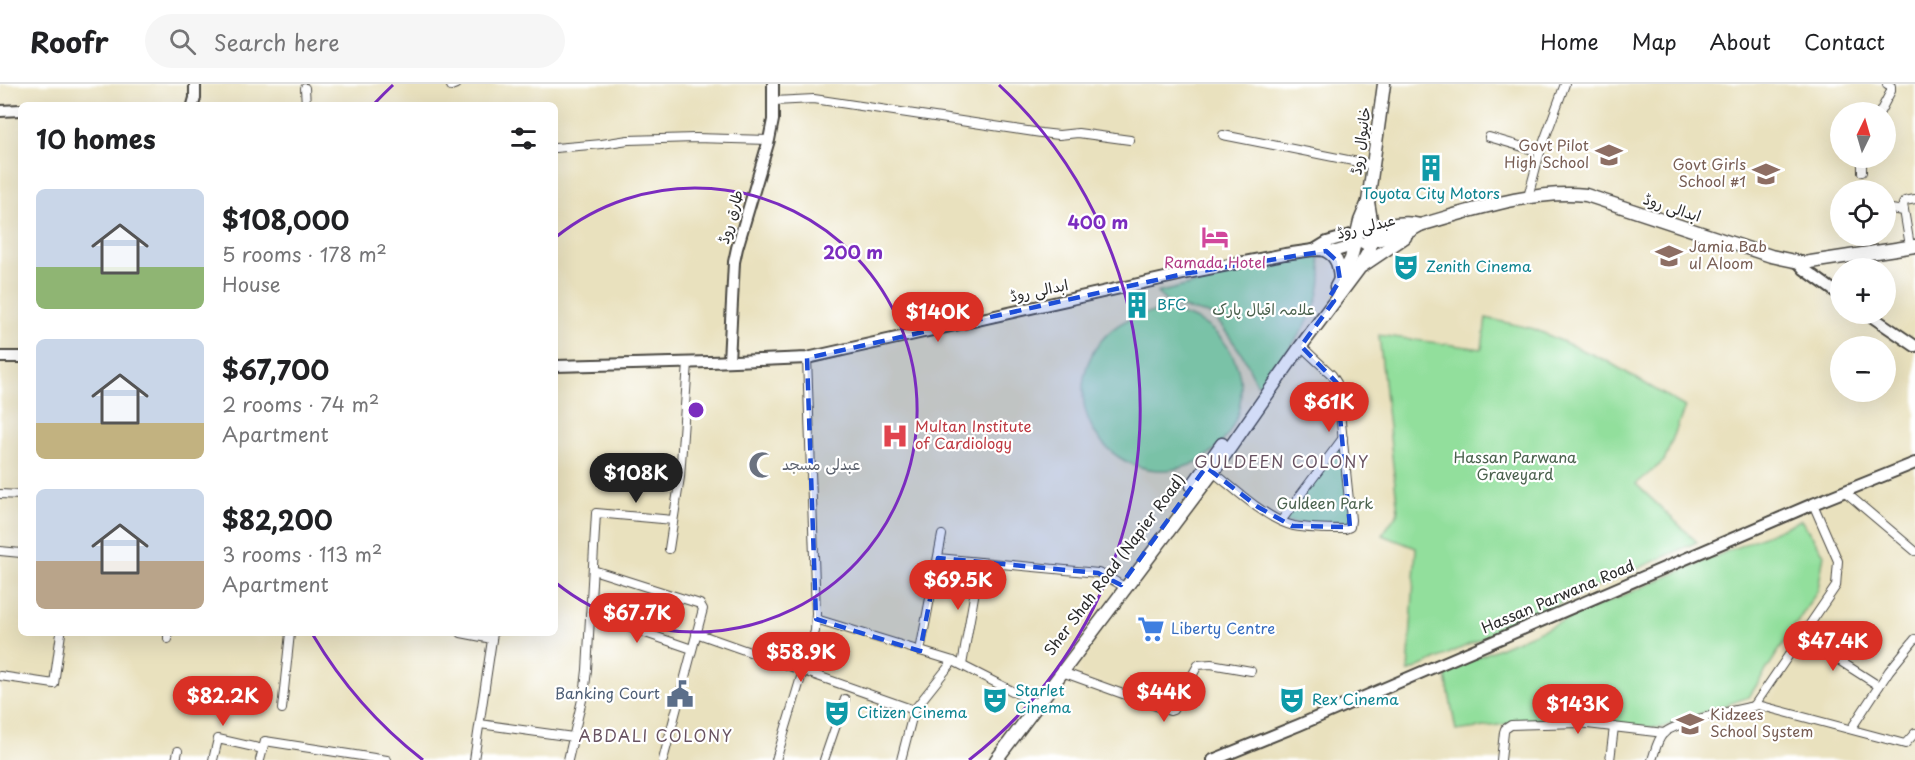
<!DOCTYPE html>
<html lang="en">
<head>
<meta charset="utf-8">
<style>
	body { margin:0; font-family:"Playpen Sans","Playpen Sans Arabic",sans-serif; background:#f6f6f6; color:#202124; height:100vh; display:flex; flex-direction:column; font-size:22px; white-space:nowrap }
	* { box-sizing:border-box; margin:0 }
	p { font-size:20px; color:#757577 }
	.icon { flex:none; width:33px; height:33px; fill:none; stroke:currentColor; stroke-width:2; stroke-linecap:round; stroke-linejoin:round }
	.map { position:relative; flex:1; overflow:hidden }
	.details { position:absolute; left:18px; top:18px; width:540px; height:534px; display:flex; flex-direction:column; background:#fff; border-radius:9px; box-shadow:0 6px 24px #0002 }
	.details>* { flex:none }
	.needle { width:39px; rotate:5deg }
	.controls { position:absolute; left:1830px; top:18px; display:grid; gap:12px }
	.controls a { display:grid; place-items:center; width:66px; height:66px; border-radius:50%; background:#fff; box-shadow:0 6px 24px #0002; font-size:30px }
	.price { position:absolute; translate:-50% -51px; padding:0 14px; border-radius:21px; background:#d93025; color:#fff; font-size:20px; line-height:39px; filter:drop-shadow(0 2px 3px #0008) }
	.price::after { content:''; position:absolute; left:50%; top:36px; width:18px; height:14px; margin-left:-9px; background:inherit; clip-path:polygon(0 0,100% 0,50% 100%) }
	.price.selected { background:#222; color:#fff }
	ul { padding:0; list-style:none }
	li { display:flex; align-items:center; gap:18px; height:150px; padding:0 18px }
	li span { display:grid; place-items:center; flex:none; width:168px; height:120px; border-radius:9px; color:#555 }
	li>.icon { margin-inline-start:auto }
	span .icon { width:72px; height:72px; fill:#fffc; stroke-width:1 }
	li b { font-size:26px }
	h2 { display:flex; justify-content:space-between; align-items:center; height:72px; padding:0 18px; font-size:26px }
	header { display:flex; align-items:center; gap:36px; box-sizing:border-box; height:84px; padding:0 30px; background:#fff; border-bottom:2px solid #e0e0e0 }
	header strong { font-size:28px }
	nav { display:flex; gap:33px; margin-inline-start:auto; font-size:21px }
	.search { width:420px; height:54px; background:#f6f6f6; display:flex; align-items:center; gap:15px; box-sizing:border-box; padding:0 21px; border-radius:33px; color:#757577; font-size:22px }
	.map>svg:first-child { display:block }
	.green { fill:#92df9c; stroke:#5e8564; stroke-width:1.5 }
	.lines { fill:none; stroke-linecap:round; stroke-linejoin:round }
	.street-casing { stroke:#484641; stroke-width:10 }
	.secondary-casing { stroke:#484641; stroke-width:14 }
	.primary-casing { stroke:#484641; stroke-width:15 }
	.street { stroke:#fff; stroke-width:8 }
	.secondary { stroke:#fff; stroke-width:10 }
	.primary { stroke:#fff; stroke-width:12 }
	.marked { fill:#1d4ed8; fill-opacity:0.2; stroke:#1d4ed8; stroke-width:4.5; stroke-dasharray:12 8; stroke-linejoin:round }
	.ring { fill:none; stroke:#7b2cbf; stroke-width:3 }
	.labels { text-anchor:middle; stroke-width:4.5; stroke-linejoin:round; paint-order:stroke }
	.street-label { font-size:15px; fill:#2b2b2b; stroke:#fff }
	.education-label { font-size:15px; fill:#785e54; stroke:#fff; text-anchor:end }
	.culture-label { font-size:15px; fill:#0d838f; stroke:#fff; text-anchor:start }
	.hotel-label { font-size:15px; fill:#b23c85; stroke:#fff }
	.park-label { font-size:15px; fill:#4a614d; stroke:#fff }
	.health-label { font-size:15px; fill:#be3a42; stroke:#fff; text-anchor:start }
	.worship-label { font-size:15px; fill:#5b616d; stroke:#fff; text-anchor:start }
	.shop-label { font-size:15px; fill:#366cbe; stroke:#fff; text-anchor:start }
	.service-label { font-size:15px; fill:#4e5e75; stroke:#fff; text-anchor:end }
	.neighbourhood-label { font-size:16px; letter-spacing:1.5px; fill:#685261; stroke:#fff }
	.centre { fill:#7b2cbf; stroke:#fff; stroke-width:3 }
	.ring-label { font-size:18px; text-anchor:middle; font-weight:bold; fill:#7b2cbf; stroke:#fff; stroke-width:4.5; stroke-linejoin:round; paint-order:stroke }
</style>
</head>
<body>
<header>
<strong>Roofr</strong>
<div class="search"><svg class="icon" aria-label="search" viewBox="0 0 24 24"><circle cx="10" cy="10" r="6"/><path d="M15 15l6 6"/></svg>Search here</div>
<nav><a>Home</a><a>Map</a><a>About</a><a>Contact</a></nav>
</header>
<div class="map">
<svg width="1915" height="676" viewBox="0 0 1915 676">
	<rect width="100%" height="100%" fill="#fff"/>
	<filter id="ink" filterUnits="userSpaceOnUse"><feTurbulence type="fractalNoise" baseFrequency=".0167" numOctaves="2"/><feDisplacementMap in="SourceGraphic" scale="12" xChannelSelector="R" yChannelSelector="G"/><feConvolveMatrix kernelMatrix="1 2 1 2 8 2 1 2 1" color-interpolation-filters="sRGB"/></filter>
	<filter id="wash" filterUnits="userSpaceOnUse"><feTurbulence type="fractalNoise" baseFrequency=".008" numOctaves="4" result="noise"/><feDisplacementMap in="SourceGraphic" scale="24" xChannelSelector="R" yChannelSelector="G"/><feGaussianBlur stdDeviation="1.35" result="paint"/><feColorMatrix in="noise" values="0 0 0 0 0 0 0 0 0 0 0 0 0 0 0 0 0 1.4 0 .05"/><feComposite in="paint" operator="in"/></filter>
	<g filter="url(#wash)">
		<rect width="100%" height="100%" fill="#e9e1be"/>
		<g class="green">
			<path d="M1308,172L1319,173C1331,222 1291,261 1264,298L1257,300L1242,270L1215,233L1208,230L1170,221L1157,209Z"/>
			<circle cx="1162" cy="307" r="79"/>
			<polygon points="1486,234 1534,245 1607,277 1685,323 1664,377 1636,400 1697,458 1408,588 1416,464 1382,451 1398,428 1379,251 1482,265"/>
			<polygon points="1343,354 1351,436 1345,445 1281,437"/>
			<polygon points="1801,436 1824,470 1818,506 1749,613 1660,644 1542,635 1456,647 1445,587"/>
		</g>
	</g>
	<g filter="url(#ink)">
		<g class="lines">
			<defs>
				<g id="street">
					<polyline points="451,2 456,0"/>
					<polyline points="305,4 306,21"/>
					<polyline points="774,17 814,15 1041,49 1059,51 1078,49 1130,56"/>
					<polyline points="1880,28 1891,7 1891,2 1887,0"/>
					<polyline points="1223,51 1373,81"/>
					<polyline points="1489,53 1540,68"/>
					<polyline points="555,64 602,60 628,56 695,54 769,56"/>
					<polyline points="1862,74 1862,88"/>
					<polyline points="1862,105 1864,106"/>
					<polyline points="1528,113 1540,68 1565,0"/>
					<polyline points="1886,123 1891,125 1904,127"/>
					<polyline points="1910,162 1903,120 1905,117 1915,115"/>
					<path d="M1213,388C1235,405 1267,436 1294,442C1310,445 1328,445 1345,445L1350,443L1351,436L1337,299L1332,291L1301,262"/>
					<polyline points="1844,407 1915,467"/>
					<polyline points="0,410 21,411"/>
					<polyline points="1281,437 1343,354"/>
					<polyline points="669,465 680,393 688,279"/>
					<polyline points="0,467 21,469"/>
					<polyline points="938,474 1098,489 1106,492 1121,501"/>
					<polyline points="593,486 700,520 703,525 663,676"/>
					<polyline points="590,530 692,565"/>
					<polyline points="816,535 953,577 1032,617"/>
					<polyline points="461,549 492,555"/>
					<polyline points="696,549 914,626"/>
					<polyline points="1801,552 1879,602"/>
					<polyline points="168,555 168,549"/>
					<polyline points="920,567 942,451"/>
					<polyline points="962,581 980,478"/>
					<polyline points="1062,588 1170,627 1173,626 1198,581 1211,580 1251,587"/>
					<polyline points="0,592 54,600 61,549"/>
					<polyline points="1754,622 1758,621 1905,660 1915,649"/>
					<polyline points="282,625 290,549"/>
					<polyline points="480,640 573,653"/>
					<polyline points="1851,645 1889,587 1915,555"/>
					<polyline points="176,676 178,667"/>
					<polyline points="213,676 218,655 263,665"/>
					<polyline points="260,676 265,657 387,676"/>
					<polyline points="474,676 493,549"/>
					<polyline points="568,676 585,603 587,586 596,429 673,436"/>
					<polyline points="776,676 815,547 816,529 807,274"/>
					<polyline points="824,676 845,615"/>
					<polyline points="901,676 914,626 953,577"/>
					<polyline points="1501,676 1504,648 1505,645 1511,641 1579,639 1664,649"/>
					<polyline points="1610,676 1614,643"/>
					<path d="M1652,676C1655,668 1657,656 1663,650C1674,638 1736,626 1754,622L1836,502L1838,477L1813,420"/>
				</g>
				<g id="secondary">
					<polyline points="193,21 195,14 195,0"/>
					<polyline points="0,27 21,26"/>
					<polyline points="1314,166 1327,158 1358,149"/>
					<polyline points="1799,179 1804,185 1840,211"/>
					<polyline points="1868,230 1915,262"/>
					<polyline points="0,273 21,273"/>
					<polyline points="729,277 734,178 737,164 769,56 773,36 773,0"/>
					<polyline points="555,282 710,278 807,274 1183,190 1285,170 1313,166 1336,167 1356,161"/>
					<polyline points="1213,676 1299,641 1813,420 1915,379"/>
				</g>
				<g id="primary">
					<path d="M1365,147C1384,143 1401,136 1420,141"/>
					<path d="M1365,159L1408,148L1420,141C1470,127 1534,105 1586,111L1771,172L1804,179L1915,162"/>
					<path d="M1326,167C1338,173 1339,183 1340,196"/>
					<polyline points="1362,182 1405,153"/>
					<polyline points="1336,203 1351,175 1360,137 1368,118"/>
					<polyline points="1192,402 1222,360"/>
					<polyline points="996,676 1213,388 1301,262 1358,186 1370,165 1371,158 1371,136 1368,118 1384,0"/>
				</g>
			</defs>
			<use href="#street" class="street-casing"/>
			<use href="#secondary" class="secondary-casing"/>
			<use href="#primary" class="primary-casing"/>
			<use href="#street" class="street"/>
			<use href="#secondary" class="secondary"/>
			<use href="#primary" class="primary"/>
		</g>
	</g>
	<path class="marked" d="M1326,167L1337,177L1340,196L1329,214L1334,217L1301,262L1337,299L1350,443L1292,442L1258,423L1206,383L1121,501L1098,489L938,474L920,567L816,535L807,274L1183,190Z"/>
	<g class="ring">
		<path d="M556 153A222 222 0 1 1 556 499"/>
		<path d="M423 676A444 444 0 0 1 313 551M374 20A444 444 0 0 1 393 1M999 1A444 444 0 0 1 969 676"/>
	</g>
	<defs>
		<symbol id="school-bare" viewBox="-9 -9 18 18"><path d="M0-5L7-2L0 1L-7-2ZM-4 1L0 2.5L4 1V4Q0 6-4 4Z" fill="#8d6e63" stroke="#fff" stroke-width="2.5" paint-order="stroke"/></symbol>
		<symbol id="building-bare" viewBox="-9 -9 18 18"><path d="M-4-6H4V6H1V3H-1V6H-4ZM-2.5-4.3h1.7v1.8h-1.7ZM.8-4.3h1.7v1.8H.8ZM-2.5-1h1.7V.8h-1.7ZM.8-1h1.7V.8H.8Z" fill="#0f9aa8" stroke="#fff" stroke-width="2.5" paint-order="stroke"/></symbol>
		<symbol id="hotel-bare" viewBox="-9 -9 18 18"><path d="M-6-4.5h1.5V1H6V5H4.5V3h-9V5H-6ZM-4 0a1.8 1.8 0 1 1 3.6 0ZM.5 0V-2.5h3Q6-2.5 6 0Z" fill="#d1479c" stroke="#fff" stroke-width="2.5" paint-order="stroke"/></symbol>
		<symbol id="theatre-bare" viewBox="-9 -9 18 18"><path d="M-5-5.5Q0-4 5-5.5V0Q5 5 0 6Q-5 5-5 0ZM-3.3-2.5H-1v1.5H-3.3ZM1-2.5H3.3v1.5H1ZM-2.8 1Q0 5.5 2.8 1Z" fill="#0f9aa8" stroke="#fff" stroke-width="2.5" paint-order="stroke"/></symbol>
		<symbol id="hospital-bare" viewBox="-9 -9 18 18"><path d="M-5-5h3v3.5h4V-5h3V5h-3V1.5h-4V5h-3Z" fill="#e0444e" stroke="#fff" stroke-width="2.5" paint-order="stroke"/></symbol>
		<symbol id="mosque-bare" viewBox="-9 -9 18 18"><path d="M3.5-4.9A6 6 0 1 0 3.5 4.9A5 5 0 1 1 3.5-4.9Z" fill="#6b7280" stroke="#fff" stroke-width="2.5" paint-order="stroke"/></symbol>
		<symbol id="supermarket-bare" viewBox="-9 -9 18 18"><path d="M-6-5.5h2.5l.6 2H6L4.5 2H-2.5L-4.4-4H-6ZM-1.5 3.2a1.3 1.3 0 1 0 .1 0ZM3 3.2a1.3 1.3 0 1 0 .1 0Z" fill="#3f7fe0" stroke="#fff" stroke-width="2.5" paint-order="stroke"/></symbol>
		<symbol id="civic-bare" viewBox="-9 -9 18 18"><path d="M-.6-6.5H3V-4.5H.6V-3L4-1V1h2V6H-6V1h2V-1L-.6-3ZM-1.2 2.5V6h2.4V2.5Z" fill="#5c6f8a" stroke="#fff" stroke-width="2.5" paint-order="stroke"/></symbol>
	</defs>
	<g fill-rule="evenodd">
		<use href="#school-bare" x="1590" y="52" width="38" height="38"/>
		<use href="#building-bare" x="1412" y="65" width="38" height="38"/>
		<use href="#school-bare" x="1747" y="71" width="38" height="38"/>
		<use href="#hotel-bare" x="1196" y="134" width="38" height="38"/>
		<use href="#school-bare" x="1650" y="153" width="38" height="38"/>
		<use href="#theatre-bare" x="1387" y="164" width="38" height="38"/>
		<use href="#building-bare" x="1118" y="202" width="38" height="38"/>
		<use href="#hospital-bare" x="876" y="333" width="38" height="38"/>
		<use href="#mosque-bare" x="743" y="362" width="38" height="38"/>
		<use href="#supermarket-bare" x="1132" y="526" width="38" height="38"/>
		<use href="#civic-bare" x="661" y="591" width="38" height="38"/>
		<use href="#theatre-bare" x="976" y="597" width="38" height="38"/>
		<use href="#theatre-bare" x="1273" y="597" width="38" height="38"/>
		<use href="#theatre-bare" x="818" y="610" width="38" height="38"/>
		<use href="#school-bare" x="1671" y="621" width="38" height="38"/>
	</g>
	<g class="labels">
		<g class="street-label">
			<text transform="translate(1361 57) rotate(-82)" y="5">خانیوال روڈ</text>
			<text transform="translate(1672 124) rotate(18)" y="5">ابدالی روڈ</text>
			<text transform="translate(731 133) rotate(-74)" y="5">طارق روڈ</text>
			<text transform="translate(1366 143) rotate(-14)" y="5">عبدلی روڈ</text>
			<text transform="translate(1039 207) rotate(-12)" y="5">ابدالی روڈ</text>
			<text transform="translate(1115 481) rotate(-53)" y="5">Sher Shah Road (Napier Road)</text>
			<text transform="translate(1558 513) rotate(-23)" y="5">Hassan Parwana Road</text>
		</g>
		<g class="education-label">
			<text x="1589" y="67">Govt Pilot<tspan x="1589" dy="17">High School</tspan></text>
			<text x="1746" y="86">Govt Girls<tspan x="1746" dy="17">School #1</tspan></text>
			<text x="1689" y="168" text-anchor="start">Jamia Bab<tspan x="1689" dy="17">ul Aloom</tspan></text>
			<text x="1710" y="636" text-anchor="start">Kidzees<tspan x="1710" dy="17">School System</tspan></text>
		</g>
		<g class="culture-label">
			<text x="1431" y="115" text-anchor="middle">Toyota City Motors</text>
			<text x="1426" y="188">Zenith Cinema</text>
			<text x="1157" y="226">BFC</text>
			<text x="1015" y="612">Starlet<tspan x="1015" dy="17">Cinema</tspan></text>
			<text x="1312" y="621">Rex Cinema</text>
			<text x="857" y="634">Citizen Cinema</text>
		</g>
		<g class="hotel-label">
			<text x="1215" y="184">Ramada Hotel</text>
		</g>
		<g class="park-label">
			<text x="1264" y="231">علامہ اقبال پارک</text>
			<text x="1515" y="379">Hassan Parwana<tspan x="1515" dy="17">Graveyard</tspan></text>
			<text x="1325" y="425">Guldeen Park</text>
		</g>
		<g class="health-label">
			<text x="915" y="348">Multan Institute<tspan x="915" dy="17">of Cardiology</tspan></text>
		</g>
		<g class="worship-label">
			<text x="782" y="386">عبدلی مسجد</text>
		</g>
		<g class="shop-label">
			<text x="1171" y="550">Liberty Centre</text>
		</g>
		<g class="service-label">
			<text x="660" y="615">Banking Court</text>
		</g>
		<g class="neighbourhood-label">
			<text x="1282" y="384">GULDEEN COLONY</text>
			<text x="656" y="658">ABDALI COLONY</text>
		</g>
	</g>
	<circle cx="696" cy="326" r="9" class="centre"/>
	<g class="ring-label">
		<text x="1098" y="145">400 m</text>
		<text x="853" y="175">200 m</text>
	</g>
</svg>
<div class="controls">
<a><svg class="needle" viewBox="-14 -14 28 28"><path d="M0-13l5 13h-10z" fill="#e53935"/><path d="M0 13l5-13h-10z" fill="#757577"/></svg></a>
<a><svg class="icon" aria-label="locate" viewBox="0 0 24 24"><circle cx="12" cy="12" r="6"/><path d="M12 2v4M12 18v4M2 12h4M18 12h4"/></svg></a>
<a>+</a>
<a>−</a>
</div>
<b class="price" style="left:938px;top:259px">$140K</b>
<b class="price" style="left:1329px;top:349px">$61K</b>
<b class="price selected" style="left:636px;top:420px">$108K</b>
<b class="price" style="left:958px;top:527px">$69.5K</b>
<b class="price" style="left:637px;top:560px">$67.7K</b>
<b class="price" style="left:1833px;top:588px">$47.4K</b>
<b class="price" style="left:801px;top:599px">$58.9K</b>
<b class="price" style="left:1164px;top:639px">$44K</b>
<b class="price" style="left:223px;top:643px">$82.2K</b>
<b class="price" style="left:1578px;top:651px">$143K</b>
<section class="details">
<h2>10 homes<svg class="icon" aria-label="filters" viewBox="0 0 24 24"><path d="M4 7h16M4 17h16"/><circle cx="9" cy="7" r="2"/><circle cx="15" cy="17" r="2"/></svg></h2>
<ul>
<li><span style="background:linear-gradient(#c9d6e8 65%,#8fb573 0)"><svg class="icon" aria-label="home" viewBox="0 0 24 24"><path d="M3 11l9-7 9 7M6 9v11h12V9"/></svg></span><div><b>$108,000</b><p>5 rooms · 178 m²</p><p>House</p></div></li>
<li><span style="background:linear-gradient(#c9d6e8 70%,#c2b280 0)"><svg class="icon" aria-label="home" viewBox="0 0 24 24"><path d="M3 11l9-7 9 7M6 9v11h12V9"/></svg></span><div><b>$67,700</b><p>2 rooms · 74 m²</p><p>Apartment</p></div></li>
<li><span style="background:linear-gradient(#c9d6e8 60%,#b9a48a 0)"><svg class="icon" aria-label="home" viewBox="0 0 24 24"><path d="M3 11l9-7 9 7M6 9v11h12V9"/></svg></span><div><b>$82,200</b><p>3 rooms · 113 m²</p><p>Apartment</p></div></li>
</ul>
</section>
</div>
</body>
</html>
